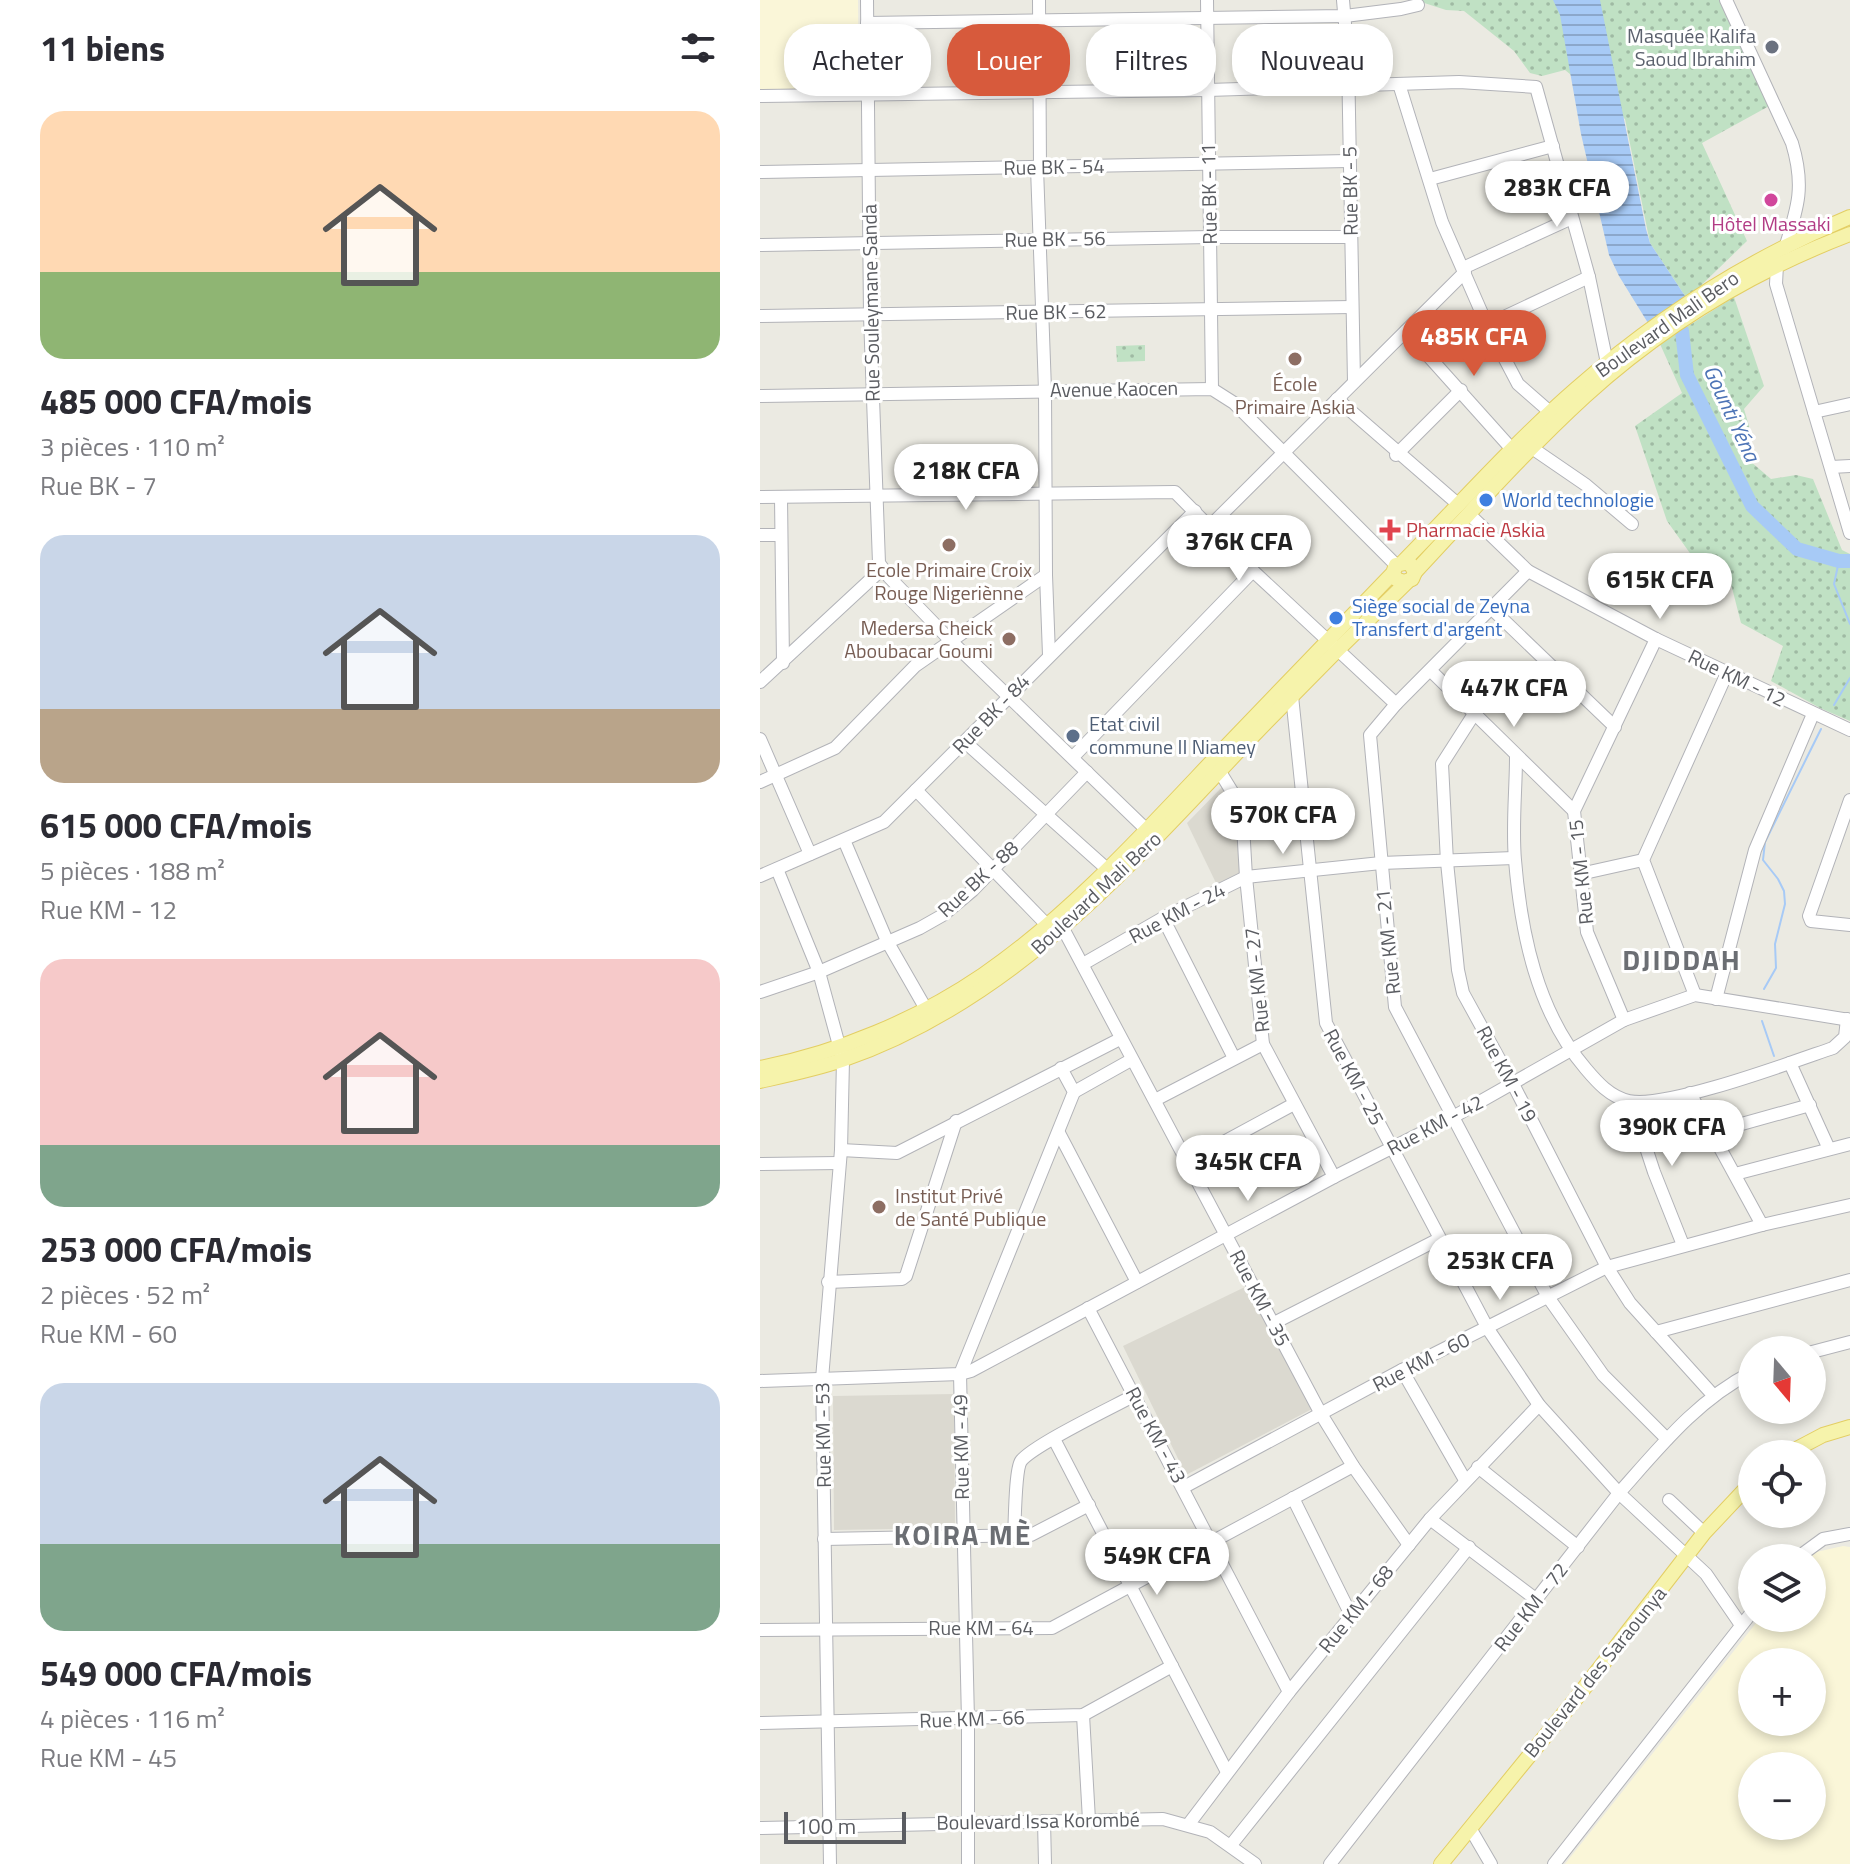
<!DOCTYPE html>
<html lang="fr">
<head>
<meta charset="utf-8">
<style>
	body { margin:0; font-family:"Titillium Web",sans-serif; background:#f2f2f3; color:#2b2b33; height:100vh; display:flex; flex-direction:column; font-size:30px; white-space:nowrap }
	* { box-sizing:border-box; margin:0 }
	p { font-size:26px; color:#7c7c81 }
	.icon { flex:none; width:44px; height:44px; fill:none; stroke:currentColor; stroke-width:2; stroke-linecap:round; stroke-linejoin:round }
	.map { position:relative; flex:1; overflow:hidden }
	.panel { display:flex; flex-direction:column; background:#fff; width:760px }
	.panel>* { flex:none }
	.guide { position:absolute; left:24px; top:24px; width:760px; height:72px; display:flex; gap:16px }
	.needle { width:52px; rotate:161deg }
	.fabs { position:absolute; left:978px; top:1336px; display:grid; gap:16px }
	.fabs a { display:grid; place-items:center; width:88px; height:88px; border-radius:50%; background:#fff; box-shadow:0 4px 12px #0003; font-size:40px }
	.scale { position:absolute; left:24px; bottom:20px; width:122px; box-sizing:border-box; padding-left:8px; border:4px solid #5a5c61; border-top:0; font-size:22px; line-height:28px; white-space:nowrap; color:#5a5c61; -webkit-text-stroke:6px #fff; paint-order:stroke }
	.price { position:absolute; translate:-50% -68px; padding:0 18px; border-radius:28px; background:#fff; color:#222; font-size:26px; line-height:52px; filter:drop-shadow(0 2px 4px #0008) }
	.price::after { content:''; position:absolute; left:50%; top:48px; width:24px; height:18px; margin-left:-12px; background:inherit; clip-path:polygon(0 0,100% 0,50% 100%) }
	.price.selected { background:#d75a3c; color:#fff }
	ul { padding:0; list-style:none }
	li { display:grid; align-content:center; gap:16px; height:424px; padding:0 40px }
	li span { display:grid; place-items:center; height:248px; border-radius:24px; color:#555 }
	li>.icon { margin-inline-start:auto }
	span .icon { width:144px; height:144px; fill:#fffc; stroke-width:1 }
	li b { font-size:34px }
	h2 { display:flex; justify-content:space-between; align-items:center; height:96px; padding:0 40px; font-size:34px }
	.chip { padding:0 28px; border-radius:32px; background:#fff; box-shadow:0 4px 12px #0003; font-size:28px; line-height:72px }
	.chip.selected { background:#d75a3c; color:#fff }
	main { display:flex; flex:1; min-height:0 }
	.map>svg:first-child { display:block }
	.commercial { fill:#faf6d8; fill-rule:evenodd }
	.education { fill:#dbd9d0 }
	.grass { fill:url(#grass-dots) }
	.water { fill:url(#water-rules) }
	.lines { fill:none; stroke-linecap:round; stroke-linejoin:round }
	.stream { stroke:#a7caf6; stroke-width:2 }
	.river { stroke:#a7caf6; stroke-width:14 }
	.minor-casing { stroke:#b2b3b8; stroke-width:14 }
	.major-casing { stroke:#e3ce63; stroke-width:16 }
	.minor { stroke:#fff; stroke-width:12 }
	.major { stroke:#f6f3ab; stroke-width:14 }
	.worship-dot { fill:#6b7280; stroke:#fff; stroke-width:3 }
	.hotel-dot { fill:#d1479c; stroke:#fff; stroke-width:3 }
	.education-dot { fill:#8d6e63; stroke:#fff; stroke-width:3 }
	.shop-dot { fill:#3f7fe0; stroke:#fff; stroke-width:3 }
	.health-dot { fill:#e0444e; stroke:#fff; stroke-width:3 }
	.service-dot { fill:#5c6f8a; stroke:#fff; stroke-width:3 }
	.labels { text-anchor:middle; stroke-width:6; stroke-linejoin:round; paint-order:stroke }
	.worship-label { font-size:20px; fill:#5b616d; stroke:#fff; text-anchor:end }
	.street-label { font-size:20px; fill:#5a5c61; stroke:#fff }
	.hotel-label { font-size:20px; fill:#b23c85; stroke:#fff }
	.education-label { font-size:20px; fill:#785e54; stroke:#fff }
	.shop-label { font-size:20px; fill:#366cbe; stroke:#fff; text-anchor:start }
	.health-label { font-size:20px; fill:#be3a42; stroke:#fff; text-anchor:start }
	.service-label { font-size:20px; fill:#4e5e75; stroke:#fff; text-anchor:start }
	.water-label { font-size:22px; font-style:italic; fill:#4d74b6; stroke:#fff }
	.district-label { font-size:28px; font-weight:bold; letter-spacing:2px; fill:#6b6e73; stroke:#fff }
</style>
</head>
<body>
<main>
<section class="panel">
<h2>11 biens<svg class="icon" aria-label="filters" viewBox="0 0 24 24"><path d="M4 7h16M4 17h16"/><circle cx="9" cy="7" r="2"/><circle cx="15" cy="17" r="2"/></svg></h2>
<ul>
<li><span style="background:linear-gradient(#ffd9b3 65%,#8fb573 0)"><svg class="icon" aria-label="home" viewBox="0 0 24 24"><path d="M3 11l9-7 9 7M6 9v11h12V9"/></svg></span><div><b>485 000 CFA/mois</b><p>3 pièces · 110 m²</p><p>Rue BK - 7</p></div></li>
<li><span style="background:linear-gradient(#c9d6e8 70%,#b9a48a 0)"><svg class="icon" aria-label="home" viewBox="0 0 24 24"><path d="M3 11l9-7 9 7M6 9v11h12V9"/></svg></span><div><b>615 000 CFA/mois</b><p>5 pièces · 188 m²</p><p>Rue KM - 12</p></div></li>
<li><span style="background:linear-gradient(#f6c9c9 75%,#7fa58c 0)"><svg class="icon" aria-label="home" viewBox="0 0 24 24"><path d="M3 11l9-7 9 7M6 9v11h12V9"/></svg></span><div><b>253 000 CFA/mois</b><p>2 pièces · 52 m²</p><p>Rue KM - 60</p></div></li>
<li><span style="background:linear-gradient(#c9d6e8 65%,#7fa58c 0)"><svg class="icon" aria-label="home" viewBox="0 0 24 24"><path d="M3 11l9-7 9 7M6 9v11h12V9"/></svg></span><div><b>549 000 CFA/mois</b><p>4 pièces · 116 m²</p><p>Rue KM - 45</p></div></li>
</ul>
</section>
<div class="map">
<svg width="1090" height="1864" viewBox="0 0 1090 1864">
	<defs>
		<pattern id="grass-dots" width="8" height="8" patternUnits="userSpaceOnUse" patternTransform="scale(2)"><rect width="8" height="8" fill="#c0e1c4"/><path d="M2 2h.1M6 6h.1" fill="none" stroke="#9fbaa3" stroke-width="1.8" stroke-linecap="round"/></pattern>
		<pattern id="water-rules" width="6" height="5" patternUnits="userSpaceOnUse" patternTransform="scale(2)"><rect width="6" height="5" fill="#a7caf6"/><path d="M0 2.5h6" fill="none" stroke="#8ba7cb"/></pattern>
	</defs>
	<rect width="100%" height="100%" fill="#ebeae2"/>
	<g class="commercial">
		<polygon points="0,0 98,0 99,88 0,90"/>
		<path d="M1083,1546L1090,1547V1864H805L1000,1618H1052V1558H1047L1056,1552ZM992,1662H1052V1722H992ZM992,1766H1052V1826H992Z"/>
	</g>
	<g class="education">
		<polygon points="465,784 480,806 484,871 457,885 427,823"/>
		<polygon points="487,1286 552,1409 426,1475 363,1346"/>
		<polygon points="194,1394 195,1528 74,1530 73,1396"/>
	</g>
	<g class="grass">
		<polygon points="655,0 963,0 1011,105 942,143 987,241 927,299 890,243 865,119 805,70 782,76 770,73 754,51 704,11 686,10"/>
		<polygon points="974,297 1004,386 984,409 989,426 983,455 1011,479 1036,475 1053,479 1082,550 1090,554 1090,721 1060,708 1011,681 1023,646 981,623 971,584 937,563 907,521 875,426 922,393 900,344"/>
		<polygon points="385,345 385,361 357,362 356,346"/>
	</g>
	<polygon class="water" points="793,0 840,0 886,229 890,243 927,299 888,323 859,276 849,255 821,134 800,15"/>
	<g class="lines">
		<g class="stream">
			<polyline points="1079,561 1074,584 1090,624"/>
			<polyline points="1074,705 1090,678"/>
			<polyline points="1004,989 1016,968 1015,944 1025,904 1024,891 1018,879 1003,860 1005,842 1061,729"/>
			<polyline points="1002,1021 1014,1056"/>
		</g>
		<polyline class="river" points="910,315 922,331 927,375 992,506 1037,549 1079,561 1090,561"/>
		<defs>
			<g id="minor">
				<polyline points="107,0 110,316 119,563 129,577 190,640 392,835"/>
				<polyline points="279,0 280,168"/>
				<polyline points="447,0 452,389"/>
				<polyline points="583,0 588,59 594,382"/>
				<path d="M966,0L1032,143C1045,186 1038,207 1025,248"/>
				<polyline points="107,23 585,16 641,9 658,5"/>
				<polyline points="639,84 682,222 727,325 758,384 790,412"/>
				<polyline points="0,96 448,90 699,82 776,87 829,277 847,363"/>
				<polyline points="277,168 285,390 286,575 289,655"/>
				<polyline points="0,172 589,161"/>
				<polyline points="670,179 793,146"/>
				<polyline points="0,245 450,237 591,237"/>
				<polyline points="1017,265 1016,284 1090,533"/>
				<polyline points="703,268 812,218"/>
				<polyline points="0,316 592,307"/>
				<polyline points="727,325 829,277"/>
				<polyline points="646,331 758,456"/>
				<polyline points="0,396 452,389 474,403 636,565"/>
				<polyline points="577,399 699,505"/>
				<polyline points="1054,412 1090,404"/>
				<polyline points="772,448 826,485 872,524"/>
				<polyline points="636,455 701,390"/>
				<polyline points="1071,467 1090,466"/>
				<polyline points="0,497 415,492 493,571 636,704"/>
				<polyline points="21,497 23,663"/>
				<polyline points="709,514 768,571 896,639 1090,730"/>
				<polyline points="449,527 705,272"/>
				<polyline points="0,535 21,535"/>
				<polyline points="768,571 636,704 610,735 635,1007 788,1297 843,1375 907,1439"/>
				<polyline points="732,609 855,727"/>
				<polyline points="671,671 814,811"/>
				<polyline points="0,682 122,569"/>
				<polyline points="532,696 566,1023 728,1329 779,1405 859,1493 946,1574 981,1625"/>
				<polyline points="714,714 682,764 687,862 698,970 703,993 753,1084 847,1267 870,1303 953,1395"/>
				<polyline points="0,739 50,854"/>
				<polyline points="205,742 347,869"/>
				<polyline points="313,757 493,571"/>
				<path d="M756,757C756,790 752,826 755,860C761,933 777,1012 826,1069C837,1082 850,1097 869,1101C906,1109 1032,1062 1073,1048L1085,1037L1087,1019"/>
				<polyline points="460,772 482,808 486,877 503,1044 574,1177"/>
				<polyline points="0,782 75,748 155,666 286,575"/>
				<polyline points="156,790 287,925"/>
				<polyline points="1090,800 1049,916 1051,921 1090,925"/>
				<polyline points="84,840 127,941 166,1009"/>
				<polyline points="17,869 59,972 83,1060 81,1150 62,1379 70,1864"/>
				<polyline points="820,874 883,860"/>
				<polyline points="0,876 124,822 435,511"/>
				<polyline points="403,918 474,1058"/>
				<polyline points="298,919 561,1414 593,1466 649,1545"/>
				<polyline points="323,964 403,918 486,877 621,863 754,858"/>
				<polyline points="0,992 59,972 160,928 183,915 213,890 327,772"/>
				<polyline points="935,995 883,860 967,673"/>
				<polyline points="956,999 995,850 1053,714"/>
				<polyline points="864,1020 827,932 814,811 896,639"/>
				<polyline points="1030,1063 1069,1149"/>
				<polyline points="314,1092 371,1060"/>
				<polyline points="930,1093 1002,1225"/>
				<polyline points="395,1100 503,1044"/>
				<polyline points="871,1102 894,1172 923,1245"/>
				<polyline points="953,1132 1050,1105"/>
				<polyline points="299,1133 377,1282"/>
				<polyline points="81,1150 137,1153 360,1039"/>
				<polyline points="427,1162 534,1104"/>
				<polyline points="0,1164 79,1163"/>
				<polyline points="975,1174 1090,1144"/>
				<polyline points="68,1282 142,1279 146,1276 196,1121"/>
				<polyline points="328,1308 529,1692"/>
				<polyline points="514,1323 679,1239"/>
				<polyline points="896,1332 1090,1280"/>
				<polyline points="1052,1352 1090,1342"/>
				<polyline points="642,1370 705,1480"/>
				<polyline points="0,1381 200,1374 211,1371 574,1177 693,1117 864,1020 935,995 1090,1020"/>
				<polyline points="294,1439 467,1772"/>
				<polyline points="718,1467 818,1547"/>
				<polyline points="424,1487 642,1370 847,1267 1002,1225 1090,1205"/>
				<polyline points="533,1498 591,1615"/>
				<polyline points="909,1500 944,1533"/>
				<polyline points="670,1519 777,1600"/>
				<path d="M254,1536C255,1522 255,1470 261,1461C273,1445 353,1407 375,1395"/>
				<polyline points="64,1539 271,1535 329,1505"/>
				<polyline points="1037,1558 1063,1539 1090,1534"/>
				<polyline points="0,1630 292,1628 593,1466"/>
				<polyline points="323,1715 329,1820"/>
				<polyline points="0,1723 323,1715 412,1666"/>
				<polyline points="284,1821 285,1864"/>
				<polyline points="428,1825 529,1692 670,1519 779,1405"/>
				<polyline points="0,1828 403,1819 450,1832 495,1864"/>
				<polyline points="710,1828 731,1864"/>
				<polyline points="471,1845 709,1547"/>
				<polyline points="208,1864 208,1720 200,1374 314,1092 301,1068"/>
				<path d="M570,1864L859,1493C899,1448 937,1400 992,1372"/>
				<polyline points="794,1864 992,1612"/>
			</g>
			<g id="major">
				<path d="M643,562C700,504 755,442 816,389C897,318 991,258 1090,217"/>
				<path d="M655,572C710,513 765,451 825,396C902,326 993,271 1090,234"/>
				<path d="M0,1068C78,1053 157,1020 223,975C308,917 386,831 457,756C515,695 575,634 633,573L636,565L649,562L655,572L652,579L644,582L636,579L633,573"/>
				<path d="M0,1081C27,1075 56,1069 82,1060C253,1001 368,867 488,741C540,687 593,634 647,582"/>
				<polyline points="1027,1454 1063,1435 1090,1427"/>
				<polyline points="681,1864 818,1696 944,1533 992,1482"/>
			</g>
		</defs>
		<use href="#minor" class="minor-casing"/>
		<use href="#major" class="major-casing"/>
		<use href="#minor" class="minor"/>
		<use href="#major" class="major"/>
	</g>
	<circle class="worship-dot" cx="1012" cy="47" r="8"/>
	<circle class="hotel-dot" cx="1011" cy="200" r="8"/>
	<g class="education-dot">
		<circle cx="535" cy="359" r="8"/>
		<circle cx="189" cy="545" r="8"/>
		<circle cx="249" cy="639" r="8"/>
		<circle cx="119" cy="1207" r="8"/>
	</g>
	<g class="shop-dot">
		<circle cx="726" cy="500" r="8"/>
		<circle cx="576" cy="618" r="8"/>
	</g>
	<path class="health-dot" d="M626 518h8v8h8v8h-8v8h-8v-8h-8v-8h8z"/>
	<circle class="service-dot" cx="313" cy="736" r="8"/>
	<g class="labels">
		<g class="worship-label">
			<text x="996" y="43">Masquée Kalifa<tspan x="996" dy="23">Saoud Ibrahim</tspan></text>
		</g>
		<g class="street-label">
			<text transform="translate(294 167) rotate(-1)" y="7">Rue BK - 54</text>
			<text transform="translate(590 191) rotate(-91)" y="7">Rue BK - 5</text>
			<text transform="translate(449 194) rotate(-91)" y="7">Rue BK - 11</text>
			<text transform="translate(295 239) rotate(-1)" y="7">Rue BK - 56</text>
			<text transform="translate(111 303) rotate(-91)" y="7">Rue Souleymane Sanda</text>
			<text transform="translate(296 312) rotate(-1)" y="7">Rue BK - 62</text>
			<text transform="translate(907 324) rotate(-35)" y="7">Boulevard Mali Bero</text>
			<text transform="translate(354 389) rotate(-1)" y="7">Avenue Kaocen</text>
			<text transform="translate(977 678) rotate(26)" y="7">Rue KM - 12</text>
			<text transform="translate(231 714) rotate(-46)" y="7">Rue BK - 84</text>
			<text transform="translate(821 872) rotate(-96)" y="7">Rue KM - 15</text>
			<text transform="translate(218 879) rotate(-43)" y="7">Rue BK - 88</text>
			<text transform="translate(336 893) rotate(-43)" y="7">Boulevard Mali Bero</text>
			<text transform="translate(417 913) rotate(-28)" y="7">Rue KM - 24</text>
			<text transform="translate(628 942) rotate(-96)" y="7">Rue KM - 21</text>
			<text transform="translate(497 980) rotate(-96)" y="7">Rue KM - 27</text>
			<text transform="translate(747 1074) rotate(62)" y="7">Rue KM - 19</text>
			<text transform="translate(594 1077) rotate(62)" y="7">Rue KM - 25</text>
			<text transform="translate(675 1125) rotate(-28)" y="7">Rue KM - 42</text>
			<text transform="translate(500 1298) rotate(62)" y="7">Rue KM - 35</text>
			<text transform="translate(661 1362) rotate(-27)" y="7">Rue KM - 60</text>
			<text transform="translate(63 1435) rotate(-91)" y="7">Rue KM - 53</text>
			<text transform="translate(396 1435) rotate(62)" y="7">Rue KM - 43</text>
			<text transform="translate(201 1447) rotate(-91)" y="7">Rue KM - 49</text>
			<text transform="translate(771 1607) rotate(-52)" y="7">Rue KM - 72</text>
			<text transform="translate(596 1609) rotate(-51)" y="7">Rue KM - 68</text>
			<text x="221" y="1635">Rue KM - 64</text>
			<text transform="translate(835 1672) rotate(-51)" y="7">Boulevard des Saraounya</text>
			<text transform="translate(212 1719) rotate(-2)" y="7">Rue KM - 66</text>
			<text transform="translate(278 1821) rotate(-1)" y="7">Boulevard Issa Korombé</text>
		</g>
		<g class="hotel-label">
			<text x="1011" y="231">Hôtel Massaki</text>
		</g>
		<g class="education-label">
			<text x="535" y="391">École<tspan x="535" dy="23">Primaire Askia</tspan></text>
			<text x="189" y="577">Ecole Primaire Croix<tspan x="189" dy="23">Rouge Nigeriènne</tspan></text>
			<text x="233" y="635" text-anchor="end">Medersa Cheick<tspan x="233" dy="23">Aboubacar Goumi</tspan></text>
			<text x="135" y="1203" text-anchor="start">Institut Privé<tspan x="135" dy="23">de Santé Publique</tspan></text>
		</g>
		<g class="shop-label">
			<text x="742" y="507">World technologie</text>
			<text x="592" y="613">Siège social de Zeyna<tspan x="592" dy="23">Transfert d'argent</tspan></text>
		</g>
		<g class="health-label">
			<text x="646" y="537">Pharmacie Askia</text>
		</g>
		<g class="service-label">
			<text x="329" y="731">Etat civil<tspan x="329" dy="23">commune II Niamey</tspan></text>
		</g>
		<g class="water-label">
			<text transform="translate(972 413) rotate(65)" y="8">Gounti Yéna</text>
		</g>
		<g class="district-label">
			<text x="922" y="970">DJIDDAH</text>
			<text x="203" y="1545">KOIRA MÈ</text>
		</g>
	</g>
</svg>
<div class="fabs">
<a><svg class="needle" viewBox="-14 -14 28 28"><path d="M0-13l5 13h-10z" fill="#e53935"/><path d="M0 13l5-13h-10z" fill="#7c7c81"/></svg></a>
<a><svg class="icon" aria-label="locate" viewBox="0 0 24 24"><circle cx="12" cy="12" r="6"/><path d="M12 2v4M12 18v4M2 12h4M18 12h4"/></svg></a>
<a><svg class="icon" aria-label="layers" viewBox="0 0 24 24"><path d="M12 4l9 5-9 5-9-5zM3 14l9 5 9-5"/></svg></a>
<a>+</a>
<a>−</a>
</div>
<div class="scale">100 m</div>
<b class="price" style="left:797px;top:229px">283K CFA</b>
<b class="price selected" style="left:714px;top:378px">485K CFA</b>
<b class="price" style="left:206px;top:512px">218K CFA</b>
<b class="price" style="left:479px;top:583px">376K CFA</b>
<b class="price" style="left:900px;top:621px">615K CFA</b>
<b class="price" style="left:754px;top:729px">447K CFA</b>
<b class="price" style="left:523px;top:856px">570K CFA</b>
<b class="price" style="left:912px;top:1168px">390K CFA</b>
<b class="price" style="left:488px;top:1203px">345K CFA</b>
<b class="price" style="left:740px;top:1302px">253K CFA</b>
<b class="price" style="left:397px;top:1597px">549K CFA</b>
<div class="guide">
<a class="chip">Acheter</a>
<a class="chip selected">Louer</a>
<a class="chip">Filtres</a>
<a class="chip">Nouveau</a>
</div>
</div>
</main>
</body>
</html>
